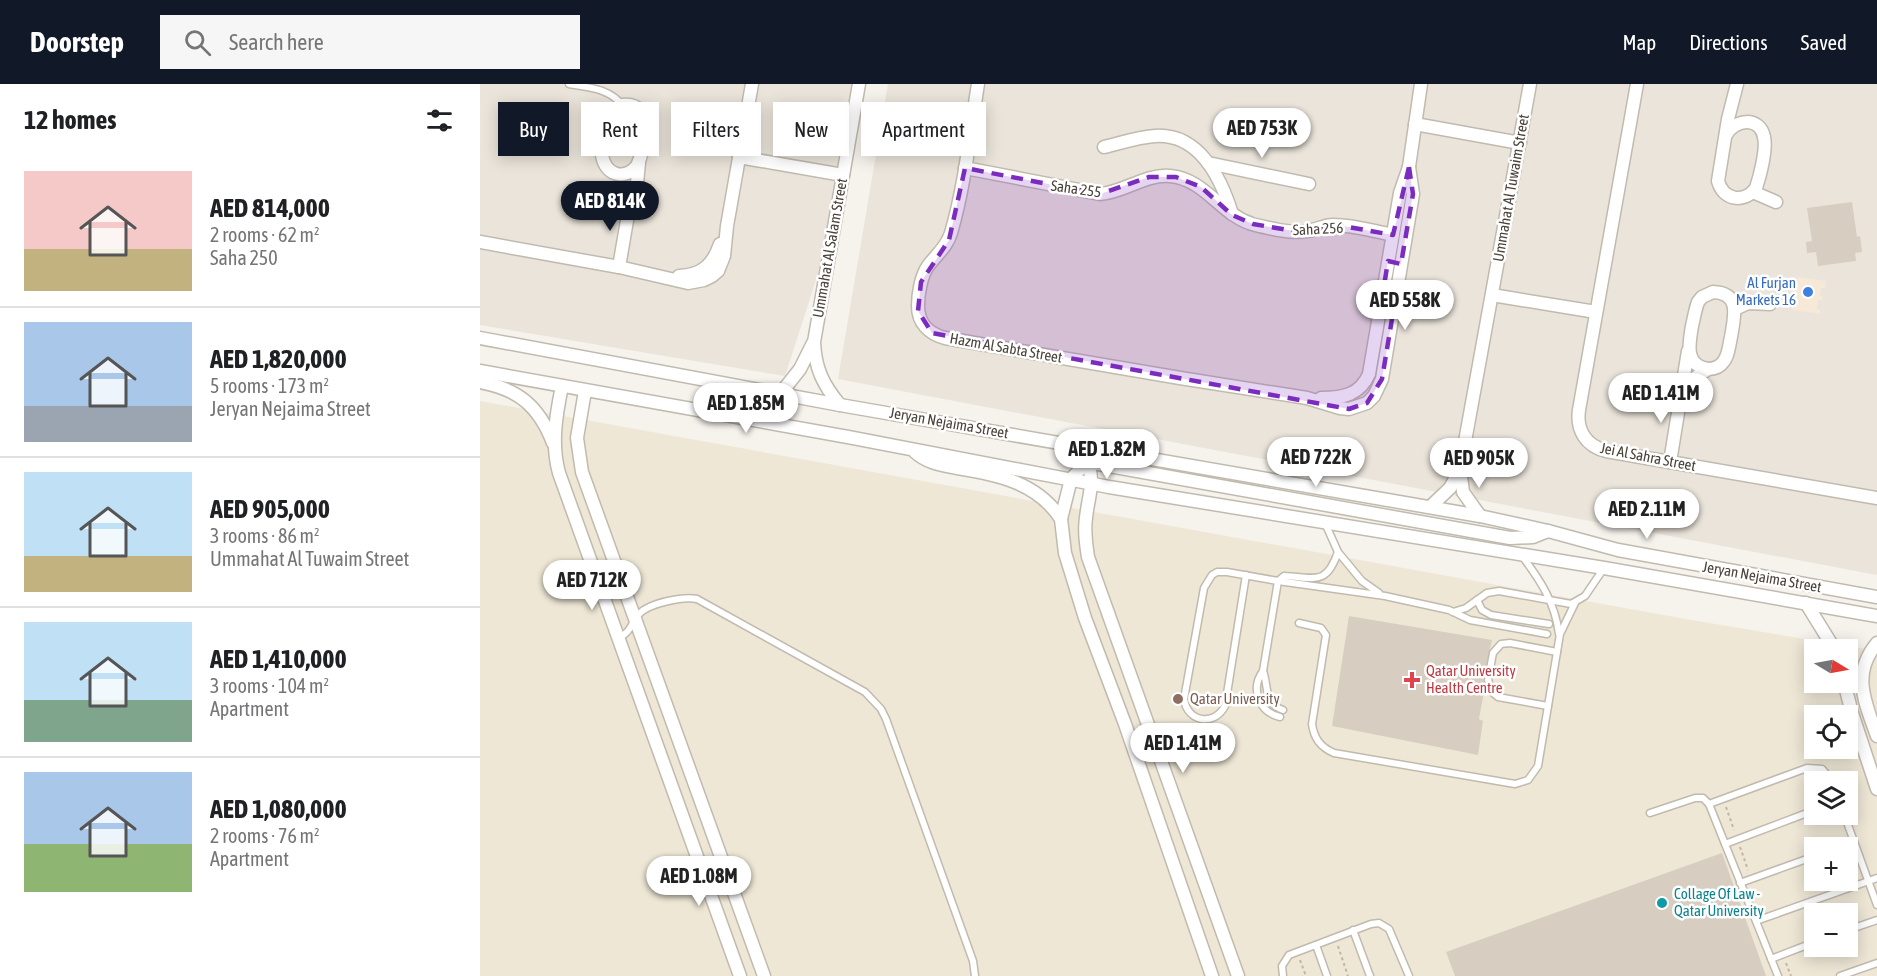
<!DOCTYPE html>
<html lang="en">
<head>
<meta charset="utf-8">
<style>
	body { margin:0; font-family:"Asap Condensed",sans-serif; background:#f6f6f6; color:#202124; height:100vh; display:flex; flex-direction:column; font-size:22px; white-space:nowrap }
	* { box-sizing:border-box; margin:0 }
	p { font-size:20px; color:#757577 }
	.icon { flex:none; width:33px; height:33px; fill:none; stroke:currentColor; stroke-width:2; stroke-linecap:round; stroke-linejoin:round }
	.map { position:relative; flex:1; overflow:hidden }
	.drawer { display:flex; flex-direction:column; background:#fff; width:480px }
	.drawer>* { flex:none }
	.banner { position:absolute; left:18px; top:18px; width:570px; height:54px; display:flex; gap:12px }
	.needle { width:39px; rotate:100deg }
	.buttons { position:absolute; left:1324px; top:555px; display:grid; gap:12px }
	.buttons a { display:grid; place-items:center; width:54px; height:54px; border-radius:0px; background:#fff; box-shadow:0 3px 15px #0003; font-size:30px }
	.price { position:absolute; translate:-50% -51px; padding:0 14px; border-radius:21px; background:#fff; color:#222; font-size:20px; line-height:39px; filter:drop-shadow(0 2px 3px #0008) }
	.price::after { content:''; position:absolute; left:50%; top:36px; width:18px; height:14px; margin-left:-9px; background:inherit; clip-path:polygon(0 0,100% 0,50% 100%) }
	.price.on { background:#111827; color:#fff }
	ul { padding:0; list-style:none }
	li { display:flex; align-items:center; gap:18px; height:150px; padding:0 24px }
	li+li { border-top:2px solid #e0e0e0 }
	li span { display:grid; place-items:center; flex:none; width:168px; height:120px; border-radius:0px; color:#555 }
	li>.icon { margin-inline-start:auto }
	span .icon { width:72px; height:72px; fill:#fffc; stroke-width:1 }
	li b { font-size:26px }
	h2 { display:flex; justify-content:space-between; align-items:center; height:72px; padding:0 24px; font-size:26px }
	.chip { padding:0 21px; border-radius:0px; background:#fff; box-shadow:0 3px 15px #0003; font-size:21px; line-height:54px }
	.chip.on { background:#111827; color:#fff }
	header { display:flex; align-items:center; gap:36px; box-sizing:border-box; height:84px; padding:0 30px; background:#111827; color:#fff }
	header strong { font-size:28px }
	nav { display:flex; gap:33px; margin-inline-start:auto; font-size:21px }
	.search { width:420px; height:54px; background:#f6f6f6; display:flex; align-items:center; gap:15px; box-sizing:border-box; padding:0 21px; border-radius:0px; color:#757577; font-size:22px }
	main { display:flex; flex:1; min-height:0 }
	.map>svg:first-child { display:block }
	.residential { fill:#eae4da }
	.commercial { fill:#f6e9d8 }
	.education { fill:#eee7d6; fill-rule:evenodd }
	.building { fill:#d7cec1 }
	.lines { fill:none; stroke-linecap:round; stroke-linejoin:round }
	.lane-casing { stroke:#c1baae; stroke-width:9 }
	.street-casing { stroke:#c1baae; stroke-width:15 }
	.path { stroke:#c3b69f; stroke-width:2; stroke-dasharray:3 3; stroke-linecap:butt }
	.lane { stroke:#fff; stroke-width:6 }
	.street { stroke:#fff; stroke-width:12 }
	.marked { fill:#7b2cbf; fill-opacity:0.2; stroke:#7b2cbf; stroke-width:4.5; stroke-dasharray:12 8; stroke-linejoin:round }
	.shop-dot { fill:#3f7fe0; stroke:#fff; stroke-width:2 }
	.health-dot { fill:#e0444e; stroke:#fff; stroke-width:2 }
	.education-dot { fill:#8d6e63; stroke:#fff; stroke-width:2 }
	.culture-dot { fill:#0f9aa8; stroke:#fff; stroke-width:2 }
	.labels { text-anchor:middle; stroke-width:5; stroke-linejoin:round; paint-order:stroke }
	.street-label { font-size:15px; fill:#4a4339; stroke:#fff }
	.shop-label { font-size:15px; fill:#366cbe; stroke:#fff; text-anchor:end }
	.health-label { font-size:15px; fill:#be3a42; stroke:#fff; text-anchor:start }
	.education-label { font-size:15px; fill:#785e54; stroke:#fff; text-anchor:start }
	.culture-label { font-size:15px; fill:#0d838f; stroke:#fff; text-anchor:start }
</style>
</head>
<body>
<header>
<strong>Doorstep</strong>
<div class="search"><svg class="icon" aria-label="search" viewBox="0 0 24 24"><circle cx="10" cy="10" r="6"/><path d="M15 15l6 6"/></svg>Search here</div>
<nav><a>Map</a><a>Directions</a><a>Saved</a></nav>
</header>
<main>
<section class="drawer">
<h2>12 homes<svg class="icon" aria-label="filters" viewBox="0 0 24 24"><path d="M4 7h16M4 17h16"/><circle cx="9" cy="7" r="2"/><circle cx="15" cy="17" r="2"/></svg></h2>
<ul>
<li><span style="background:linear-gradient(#f6c9c9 65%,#c2b280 0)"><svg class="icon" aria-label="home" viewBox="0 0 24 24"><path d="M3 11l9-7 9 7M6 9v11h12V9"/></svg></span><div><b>AED 814,000</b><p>2 rooms · 62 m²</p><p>Saha 250</p></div></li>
<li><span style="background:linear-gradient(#a9c7e8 70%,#9aa5b1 0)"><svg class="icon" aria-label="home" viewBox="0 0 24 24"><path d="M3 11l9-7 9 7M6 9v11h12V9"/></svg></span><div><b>AED 1,820,000</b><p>5 rooms · 173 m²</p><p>Jeryan Nejaima Street</p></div></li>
<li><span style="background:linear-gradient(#bfe0f5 70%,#c2b280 0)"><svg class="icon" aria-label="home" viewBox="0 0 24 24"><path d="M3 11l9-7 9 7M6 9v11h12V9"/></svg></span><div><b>AED 905,000</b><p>3 rooms · 86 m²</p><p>Ummahat Al Tuwaim Street</p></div></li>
<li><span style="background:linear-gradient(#bfe0f5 65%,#7fa58c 0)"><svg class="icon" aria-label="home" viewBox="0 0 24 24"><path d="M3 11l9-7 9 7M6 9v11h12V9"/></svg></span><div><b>AED 1,410,000</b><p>3 rooms · 104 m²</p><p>Apartment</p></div></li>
<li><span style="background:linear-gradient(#a9c7e8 60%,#8fb573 0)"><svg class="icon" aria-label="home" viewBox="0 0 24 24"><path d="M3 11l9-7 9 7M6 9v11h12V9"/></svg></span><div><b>AED 1,080,000</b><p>2 rooms · 76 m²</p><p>Apartment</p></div></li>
</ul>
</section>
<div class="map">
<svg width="1397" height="892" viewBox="0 0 1397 892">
	<rect width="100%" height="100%" fill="#f6f2ec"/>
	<g class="residential">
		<polygon points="0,0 375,0 353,143 305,292 0,241"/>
		<polygon points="408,0 1397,0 1397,491 358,295"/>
	</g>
	<polygon class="commercial" points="1318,193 1346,197 1345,204 1341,204 1340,212 1343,212 1342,216 1338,216 1337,225 1340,226 1340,230 1312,226"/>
	<path class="education" d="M0,317L1211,536L1397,567V892H0ZM1335,566H1368V598H1335ZM1335,632H1368V664H1335ZM1335,698H1368V730H1335ZM1335,764H1368V796H1335ZM1335,830H1368V862H1335Z"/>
	<g class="building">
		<polygon points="1372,118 1377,153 1380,152 1382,168 1375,169 1376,177 1338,182 1336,168 1327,169 1326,158 1332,157 1327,124"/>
		<polygon points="869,532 1012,556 1003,595 1005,602 999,635 1003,637 998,671 852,642"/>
		<polygon points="1242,769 1286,892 975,892 966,868"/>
	</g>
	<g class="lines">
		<defs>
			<g id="lane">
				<path d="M89,0C109,4 129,4 142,21"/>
				<polyline points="845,439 858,468 882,497 899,509"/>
				<path d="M1042,472C1061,497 1075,519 1079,550"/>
				<path d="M766,491L745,622C734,643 707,638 704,615L724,504L732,491L737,488H747L798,497L905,512L969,526L990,536L1067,550"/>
				<polyline points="997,516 1002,526 1011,531 1069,540"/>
				<polyline points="973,528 986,524 1007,509 1019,507 1091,520 1105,512 1124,484"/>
				<path d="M819,539L841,544L846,551L832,640C834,654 840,663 854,669L1035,700L1048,696L1058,682L1080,550L1095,519"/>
				<path d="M138,554C151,549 151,539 159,530C169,519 204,512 217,515L385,608L401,625L406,635L493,877L495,892"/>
				<path d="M783,587C789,603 783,619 803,626"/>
				<polyline points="1068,622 1018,613 1012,608 1008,596 1013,569 1021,560 1030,559 1077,568"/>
				<path d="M800,633C779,628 770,605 783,587L798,497L804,492C834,493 846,503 858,468"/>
				<polyline points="1229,720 1327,684 1342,685 1353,698"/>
				<polyline points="1170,729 1215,714 1223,714 1229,720 1298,892"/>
				<polyline points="1364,730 1397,821"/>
				<polyline points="1245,760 1335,726"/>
				<polyline points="1357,764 1374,757"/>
				<polyline points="1260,799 1335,772"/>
				<polyline points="1276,837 1397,794"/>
				<polyline points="873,846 890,892"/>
				<polyline points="1368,846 1397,836"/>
				<polyline points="836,861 847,892"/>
				<polyline points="1291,875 1335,858"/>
				<polyline points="803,892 802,882 809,871 891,840 899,839 909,845 929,892"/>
				<polyline points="1360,892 1397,879"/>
			</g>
			<g id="street">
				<path d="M498,0C490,49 485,101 471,149C467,163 456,171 448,182C441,192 438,210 438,222C438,239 449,250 465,254L700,294L827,314L860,324L869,325L887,319L894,312L902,295L933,110L929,83"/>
				<path d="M1157,0L1099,326C1096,346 1106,362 1126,367L1397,414"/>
				<path d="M143,21C176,18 165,64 157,82C144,97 125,91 122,71C126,54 124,28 143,21Z"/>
				<polyline points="935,40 1040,59"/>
				<path d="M1246,51C1254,35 1280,32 1284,53C1287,65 1280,92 1276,104C1264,120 1243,116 1238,97L1248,35L1257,0"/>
				<path d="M624,63C641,59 658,53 675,52C719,49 741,94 752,130"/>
				<polyline points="259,73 363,91"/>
				<polyline points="728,79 829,100"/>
				<path d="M485,84L620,110C645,108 664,90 690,92C725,95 740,130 772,140C788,144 811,150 827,147C836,146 844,141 853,141C873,141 894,147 913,151"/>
				<polyline points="1273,108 1296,118"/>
				<polyline points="0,158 139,183 208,199 224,196 232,192 238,187 244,172 247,142 272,0"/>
				<polyline points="139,183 150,119 157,99 159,79"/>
				<path d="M199,192C222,191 233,181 240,160"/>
				<path d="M1233,208C1262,209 1254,234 1251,253C1249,261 1249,270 1244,277C1240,283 1235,285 1228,285C1204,281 1209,260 1212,242C1214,234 1215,226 1218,218L1222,213Z"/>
				<polyline points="1012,211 1116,228"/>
				<polyline points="1255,225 1268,219 1290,220"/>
				<polyline points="0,254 360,321 1000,432 1068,447 1138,466 1397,513"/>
				<polyline points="0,287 368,353 629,403 1124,484 1397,532"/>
				<path d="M0,298C38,305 59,322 73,359"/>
				<path d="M82,302C76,331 71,360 79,389L260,892"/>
				<polyline points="105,307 97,354 102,388 284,892"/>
				<polyline points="1201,307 1210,297 1228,285"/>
				<polyline points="301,309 320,285 333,259"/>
				<path d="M841,314C863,314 880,311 889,290L920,109L929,83L941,0"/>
				<path d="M360,321C343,301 335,284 334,258L379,0"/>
				<path d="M435,368C447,379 462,381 477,384C517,390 558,399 581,435"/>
				<polyline points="630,370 607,378 591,395 581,435 585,469 605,534 645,640 732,892"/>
				<path d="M603,373C618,392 608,412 606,434C604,447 606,460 608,473L758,892"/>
				<polyline points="607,378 1030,454 1053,453 1068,447"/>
				<polyline points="1190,378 1208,267"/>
				<polyline points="950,423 970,404 980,386"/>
				<polyline points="1000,432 983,408 980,385 1050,0"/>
				<polyline points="1326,519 1355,566"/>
				<path d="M1397,559C1371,590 1385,618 1397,652"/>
				<polyline points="1364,598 1372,629 1397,705"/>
			</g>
		</defs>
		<use href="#lane" class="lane-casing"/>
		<use href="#street" class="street-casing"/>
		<g class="path">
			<polyline points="1246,723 1254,746"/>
			<polyline points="1260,763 1268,786"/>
			<polyline points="858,862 868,892"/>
			<polyline points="820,876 826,892"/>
			<polyline points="1306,879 1311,892"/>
		</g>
		<use href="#lane" class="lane"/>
		<use href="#street" class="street"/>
	</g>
	<path class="marked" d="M929,83L933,110L921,180L908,177L900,227L913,229L902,295L887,319L869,325L452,249L438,227L441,198L469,156L485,84L620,110L669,93H696L721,103L752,131L773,140L820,148L863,142L913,151Z"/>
	<circle class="shop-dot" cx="1328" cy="208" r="6"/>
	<path class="health-dot" d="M929 587h6v6h6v6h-6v6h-6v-6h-6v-6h6z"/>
	<circle class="education-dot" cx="698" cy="615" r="6"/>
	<circle class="culture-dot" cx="1182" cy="819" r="6"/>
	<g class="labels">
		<g class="street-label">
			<text transform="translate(1031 104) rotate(-80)" y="5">Ummahat Al Tuwaim Street</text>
			<text transform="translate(596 105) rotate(8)" y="5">Saha 255</text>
			<text transform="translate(838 145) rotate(-3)" y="5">Saha 256</text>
			<text transform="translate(350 164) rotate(-80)" y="5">Ummahat Al Salam Street</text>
			<text transform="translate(526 264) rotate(10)" y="5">Hazm Al Sabta Street</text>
			<text transform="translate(469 339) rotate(10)" y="5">Jeryan Nejaima Street</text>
			<text transform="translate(1168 373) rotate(11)" y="5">Jei Al Sahra Street</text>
			<text transform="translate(1282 493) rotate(10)" y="5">Jeryan Nejaima Street</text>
		</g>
		<g class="shop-label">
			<text x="1316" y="204">Al Furjan<tspan x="1316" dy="17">Markets 16</tspan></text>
		</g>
		<g class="health-label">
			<text x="946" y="592">Qatar University<tspan x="946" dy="17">Health Centre</tspan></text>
		</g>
		<g class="education-label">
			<text x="710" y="620">Qatar University</text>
		</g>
		<g class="culture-label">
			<text x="1194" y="815">Collage Of Law -<tspan x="1194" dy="17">Qatar University</tspan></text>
		</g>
	</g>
</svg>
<div class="buttons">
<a><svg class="needle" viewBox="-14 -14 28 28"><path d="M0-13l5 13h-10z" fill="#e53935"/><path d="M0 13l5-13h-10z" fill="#757577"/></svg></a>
<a><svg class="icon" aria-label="locate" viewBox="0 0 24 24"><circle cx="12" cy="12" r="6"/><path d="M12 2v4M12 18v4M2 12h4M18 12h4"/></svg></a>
<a><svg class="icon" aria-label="layers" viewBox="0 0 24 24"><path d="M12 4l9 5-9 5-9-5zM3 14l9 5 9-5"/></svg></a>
<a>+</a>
<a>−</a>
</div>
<b class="price" style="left:782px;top:75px">AED 753K</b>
<b class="price on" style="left:130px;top:148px">AED 814K</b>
<b class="price" style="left:925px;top:247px">AED 558K</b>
<b class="price" style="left:1181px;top:340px">AED 1.41M</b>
<b class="price" style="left:266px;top:350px">AED 1.85M</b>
<b class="price" style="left:627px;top:396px">AED 1.82M</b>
<b class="price" style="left:836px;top:404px">AED 722K</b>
<b class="price" style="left:999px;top:405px">AED 905K</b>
<b class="price" style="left:1167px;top:456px">AED 2.11M</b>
<b class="price" style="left:112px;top:527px">AED 712K</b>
<b class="price" style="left:703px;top:690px">AED 1.41M</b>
<b class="price" style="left:219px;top:823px">AED 1.08M</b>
<div class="banner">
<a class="chip on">Buy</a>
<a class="chip">Rent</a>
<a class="chip">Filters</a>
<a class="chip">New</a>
<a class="chip">Apartment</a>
</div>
</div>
</main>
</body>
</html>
